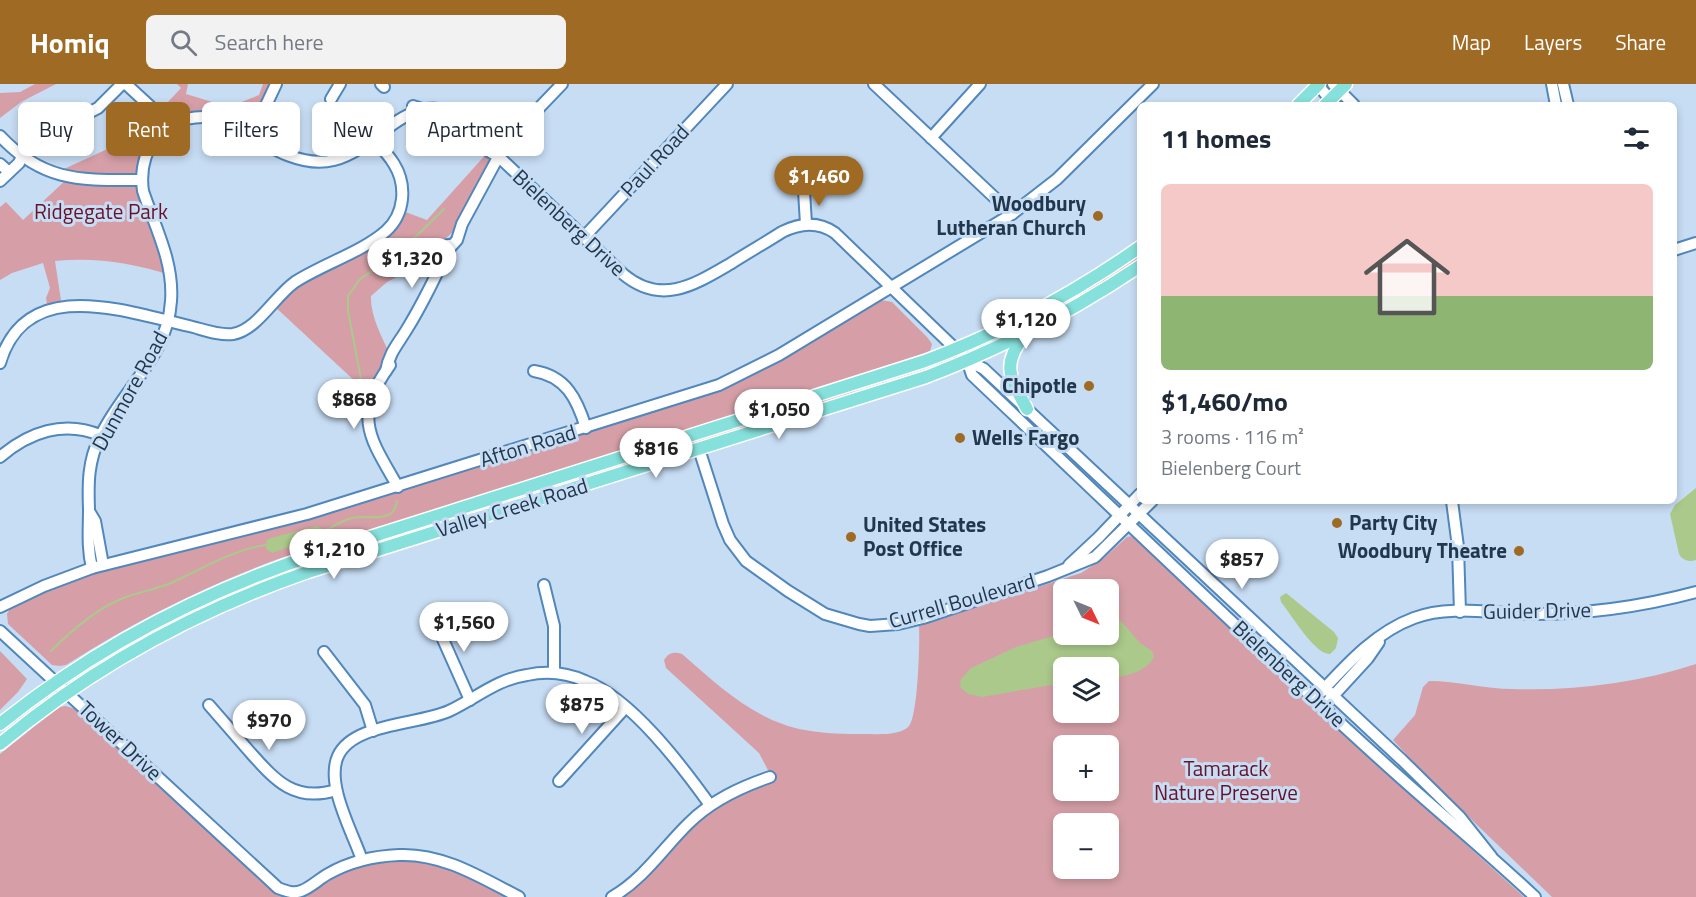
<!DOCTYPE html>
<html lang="en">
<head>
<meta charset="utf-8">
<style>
	body { margin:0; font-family:"Titillium Web",sans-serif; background:#f2f2f3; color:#1f2937; height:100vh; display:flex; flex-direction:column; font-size:22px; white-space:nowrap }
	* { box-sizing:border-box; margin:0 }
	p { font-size:20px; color:#747a83 }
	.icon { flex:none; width:33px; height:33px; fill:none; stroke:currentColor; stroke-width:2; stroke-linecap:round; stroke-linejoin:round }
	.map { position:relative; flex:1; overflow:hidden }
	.side { position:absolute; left:1137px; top:18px; width:540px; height:402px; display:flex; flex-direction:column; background:#fff; border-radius:9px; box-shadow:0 3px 9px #0003 }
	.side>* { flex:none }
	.hud { position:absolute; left:18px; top:18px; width:570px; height:54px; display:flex; gap:12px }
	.needle { width:39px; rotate:133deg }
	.controls { position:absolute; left:1053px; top:495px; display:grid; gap:12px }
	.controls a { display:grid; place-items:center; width:66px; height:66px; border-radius:9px; background:#fff; box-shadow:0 3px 9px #0003; font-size:30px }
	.price { position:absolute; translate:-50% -51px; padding:0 14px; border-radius:21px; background:#fff; color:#222; font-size:20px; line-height:39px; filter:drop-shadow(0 2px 3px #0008) }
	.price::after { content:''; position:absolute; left:50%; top:36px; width:18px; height:14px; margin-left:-9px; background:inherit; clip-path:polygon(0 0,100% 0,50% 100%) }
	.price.selected { background:#9f6a23; color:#fff }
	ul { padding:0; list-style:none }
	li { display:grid; align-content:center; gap:12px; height:318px; padding:0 24px }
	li+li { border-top:2px solid #e0e1e3 }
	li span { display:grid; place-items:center; height:186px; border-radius:9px; color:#555 }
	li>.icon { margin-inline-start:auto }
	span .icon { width:108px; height:108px; fill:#fffc; stroke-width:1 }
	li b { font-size:26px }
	h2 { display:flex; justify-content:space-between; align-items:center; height:72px; padding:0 24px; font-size:26px }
	.pill { padding:0 21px; border-radius:9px; background:#fff; box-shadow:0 3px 9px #0003; font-size:21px; line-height:54px }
	.pill.selected { background:#9f6a23; color:#fff }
	header { display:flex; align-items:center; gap:36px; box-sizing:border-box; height:84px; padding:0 30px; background:#9f6a23; color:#fff }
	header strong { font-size:28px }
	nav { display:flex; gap:33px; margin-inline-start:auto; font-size:21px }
	.search { width:420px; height:54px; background:#f2f2f3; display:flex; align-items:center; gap:15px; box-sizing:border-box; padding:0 21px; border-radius:9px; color:#747a83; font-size:22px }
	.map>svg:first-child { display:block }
	.green { fill:#d69fa7; fill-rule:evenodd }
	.water { fill:#abc98b }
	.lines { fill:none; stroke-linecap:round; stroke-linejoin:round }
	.stream { stroke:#abc98b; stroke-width:2 }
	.minor-casing { stroke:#5187bb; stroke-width:14 }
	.major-casing { stroke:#fff; stroke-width:15 }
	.minor { stroke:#fff; stroke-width:10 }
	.major { stroke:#86e0db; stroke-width:12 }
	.poi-dot { fill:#9f6a23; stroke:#c7ddf4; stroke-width:2 }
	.labels { text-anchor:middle; stroke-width:6; stroke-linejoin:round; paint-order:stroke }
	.street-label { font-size:21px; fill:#20374d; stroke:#c7ddf4 }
	.poi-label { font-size:21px; font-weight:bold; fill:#20374d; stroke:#c7ddf4; text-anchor:end }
	.park-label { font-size:21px; fill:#68112b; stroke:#c7ddf4 }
</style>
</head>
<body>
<header>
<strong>Homiq</strong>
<div class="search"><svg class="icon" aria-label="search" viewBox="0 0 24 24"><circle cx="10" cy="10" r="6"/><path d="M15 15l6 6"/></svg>Search here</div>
<nav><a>Map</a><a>Layers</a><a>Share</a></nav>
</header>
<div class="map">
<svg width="1696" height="813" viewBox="0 0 1696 813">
	<rect width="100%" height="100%" fill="#c7ddf4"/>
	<g class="green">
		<polygon points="35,0 56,0 21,18 0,34 0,9 20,8"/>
		<path d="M177,0H188L186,10L229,23L259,11L263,0H276L252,51L211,33L168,43L142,83L170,191C132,179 95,173 55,177L62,223L48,225L46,214L50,204L43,179L12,189L0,196V123L6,118L23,136L68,94L53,90L127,56L130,59L181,4Z"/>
		<path d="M488,68L498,72L463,139L410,186L387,198L371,212C370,232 382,253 390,271L372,313L272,220L285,207L377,153L400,126L427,136Z"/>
		<polygon points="1140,168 1140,177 1112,195 1068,220"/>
		<path d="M881,216L892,218L927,253L932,260L930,267L883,284L278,475C201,504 135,537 66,581L60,582L52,581L8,540L7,530L11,523L65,500L99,488L304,437L710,310L765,285Z"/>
		<polygon points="858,304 859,306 801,329 298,487 158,547 158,545 199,520 295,482"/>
		<path d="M1132,452L1136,453L1360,664L1524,813H624C649,795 667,769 689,747C713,722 743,708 776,697L773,687L769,688L759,669L666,584L664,576C668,569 674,567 682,570C719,602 755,637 805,646C825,650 845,650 865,650C877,650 900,652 909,642C918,631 920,558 919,542L1081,489L1104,474L1127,453ZM1064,506H1108V550H1064ZM1064,584H1108V628H1064ZM1064,662H1108V706H1064ZM1064,740H1108V784H1064Z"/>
		<polygon points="0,567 27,595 18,608 0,626"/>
		<path d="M1696,580V813H1552L1425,691L1393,656L1415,631L1423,603L1429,597C1457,597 1485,605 1513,605C1574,607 1638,599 1696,580Z"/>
		<polygon points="66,622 78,626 271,806 287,813 0,813 0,670 59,623"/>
		<path d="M399,776C443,778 469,794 507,813H295C310,812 321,800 334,793C354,782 377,778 399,776Z"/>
	</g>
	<g class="water">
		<path d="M1696,404V476C1689,478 1683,477 1679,470L1670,430L1675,421Z"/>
		<polygon points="317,442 325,447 320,452 272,469 266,465 267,456 271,454"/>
		<path d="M1286,509L1334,548L1338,554L1336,564L1330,570C1315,571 1291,530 1281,518L1280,513Z"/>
		<path d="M1109,535H1115L1122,538L1140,559L1152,567L1154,573C1145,589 1126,592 1109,594L1108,584H1064L1063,599L982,613L968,610L960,603L961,595L971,584L1016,563L1063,549L1108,550Z"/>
	</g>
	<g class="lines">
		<g class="stream">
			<polyline points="361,295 348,227 348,212 360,195 399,169 444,125"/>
			<path d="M325,447C334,442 342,436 352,434C369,430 394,441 397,417"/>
			<path d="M51,567C72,546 98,523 126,513C141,508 156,505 171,499C202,485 231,466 266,461"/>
		</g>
		<defs>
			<g id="minor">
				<polyline points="126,0 153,25"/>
				<polyline points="381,0 384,3"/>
				<polyline points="874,0 1012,130"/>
				<polyline points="1317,0 1335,21"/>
				<polyline points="1333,0 1354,21"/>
				<polyline points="1552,0 1556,21"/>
				<polyline points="1563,0 1568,21"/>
				<polyline points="331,15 340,0"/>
				<path d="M413,22C427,27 442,28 454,37C469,48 480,65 498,72L623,190C661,222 694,201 730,180C747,169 765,159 782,148C800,139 818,137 835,149L967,276L984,285L1402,676L1460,733L1491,772"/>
				<polyline points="252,51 276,0"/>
				<path d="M0,52C44,99 82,96 142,96"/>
				<polyline points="931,54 980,0"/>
				<polyline points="0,80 9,88"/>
				<polyline points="0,97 19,79 24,67 34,57 98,24 122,0"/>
				<polyline points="804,107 806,140"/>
				<polyline points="584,153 727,0"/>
				<polyline points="1674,166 1696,159"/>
				<polyline points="447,167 457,156 462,140 502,66 516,48 562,0"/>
				<path d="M967,276L972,291C1105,417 1237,545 1372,668C1426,718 1482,763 1535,813"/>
				<path d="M0,279C26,191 124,227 189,242C202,245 219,252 233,250C257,246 275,212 295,198C323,180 362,168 386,147C405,130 407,101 394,80C388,70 379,61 371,52"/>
				<path d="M390,281C352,333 370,354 398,403"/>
				<path d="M386,287C389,269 398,260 407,245C417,229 444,179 448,161"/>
				<path d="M534,287C566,292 577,315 586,344"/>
				<polyline points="699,365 723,440 730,456 746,477 788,507 825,530 859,540 870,542 898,540 923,534 1048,492 1095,473 1152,417"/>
				<path d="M0,373C29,348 64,336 100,351"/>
				<polyline points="1452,417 1458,463 1460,528"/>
				<polyline points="89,427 95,437 103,481"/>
				<polyline points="1069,481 1099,453 1140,410"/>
				<path d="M92,484C87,464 89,445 89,425C88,399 88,377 100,353C122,306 168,272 171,217C174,178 155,143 143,107C136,58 173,24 221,35C255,52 294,86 334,76C383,63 408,0 467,35C475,42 488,50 493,59C496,63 497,69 498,72"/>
				<polyline points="544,501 554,542 554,589"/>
				<polyline points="0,523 44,502 92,484 307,430 719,301 779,271 1012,130 1057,95 1153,0"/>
				<polyline points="433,533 470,616"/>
				<path d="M0,547L278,804C286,807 293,810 301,807C310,804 319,795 328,790C349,778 374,772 399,771C443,769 482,794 519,813"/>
				<polyline points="324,568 365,621 373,647"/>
				<path d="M1321,608C1348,579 1376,548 1414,534C1450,520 1494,530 1532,530C1587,530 1644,522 1696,508"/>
				<path d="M209,621C223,637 236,652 249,667C275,696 294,719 336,706"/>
				<polyline points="1323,623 1368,574 1379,558"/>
				<polyline points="559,697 625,624"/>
				<path d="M362,776C353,749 325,700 338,672C353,639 418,641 449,627C475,615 497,595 527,591C546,587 567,589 585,597C631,614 682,682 710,721"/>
				<path d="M612,813C644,795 664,763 689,739C712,716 741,703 770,693"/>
			</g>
			<g id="major">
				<polyline points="1298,21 1319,0"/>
				<polyline points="1325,21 1346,0"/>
				<path d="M1025,251C1000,281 1011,295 1027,325"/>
				<path d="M0,640C97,562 205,506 323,468L925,277C1002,248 1073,210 1140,163"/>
				<path d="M0,660C91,584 195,527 308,488L926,293C1002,264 1073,227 1140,182"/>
			</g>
		</defs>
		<use href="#minor" class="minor-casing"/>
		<use href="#major" class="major-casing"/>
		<use href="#minor" class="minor"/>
		<use href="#major" class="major"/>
	</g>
	<g class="poi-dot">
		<circle cx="1098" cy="132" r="6"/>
		<circle cx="1089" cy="302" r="6"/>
		<circle cx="960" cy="354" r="6"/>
		<circle cx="1337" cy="439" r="6"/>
		<circle cx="851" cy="453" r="6"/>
		<circle cx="1519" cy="467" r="6"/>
	</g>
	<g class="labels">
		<g class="street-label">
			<text transform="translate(655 77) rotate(-47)" y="7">Paul Road</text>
			<text transform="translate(569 139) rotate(43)" y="7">Bielenberg Drive</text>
			<text transform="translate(130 307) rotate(-61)" y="7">Dunmore Road</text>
			<text transform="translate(528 362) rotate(-17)" y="7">Afton Road</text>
			<text transform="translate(512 424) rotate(-17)" y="7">Valley Creek Road</text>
			<text transform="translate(962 517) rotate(-16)" y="7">Currell Boulevard</text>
			<text transform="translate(1537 527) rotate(-1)" y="7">Guider Drive</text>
			<text transform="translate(1289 590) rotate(43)" y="7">Bielenberg Drive</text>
			<text transform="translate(120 657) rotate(43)" y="7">Tower Drive</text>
		</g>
		<g class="poi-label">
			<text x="1086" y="127">Woodbury<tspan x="1086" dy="24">Lutheran Church</tspan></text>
			<text x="1077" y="309">Chipotle</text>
			<text x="972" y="361" text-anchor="start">Wells Fargo</text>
			<text x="1349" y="446" text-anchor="start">Party City</text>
			<text x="863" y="448" text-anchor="start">United States<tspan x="863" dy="24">Post Office</tspan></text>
			<text x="1507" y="474">Woodbury Theatre</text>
		</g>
		<g class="park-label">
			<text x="101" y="135">Ridgegate Park</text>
			<text x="1226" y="692">Tamarack<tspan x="1226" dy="24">Nature Preserve</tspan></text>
		</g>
	</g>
</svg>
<div class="controls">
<a><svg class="needle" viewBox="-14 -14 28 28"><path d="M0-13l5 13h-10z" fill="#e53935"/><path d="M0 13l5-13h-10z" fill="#747a83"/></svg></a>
<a><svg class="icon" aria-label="layers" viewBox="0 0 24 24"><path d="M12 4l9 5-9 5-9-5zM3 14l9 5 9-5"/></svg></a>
<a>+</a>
<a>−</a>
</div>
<b class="price selected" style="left:819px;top:123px">$1,460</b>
<b class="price" style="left:412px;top:205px">$1,320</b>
<b class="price" style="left:1026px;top:266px">$1,120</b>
<b class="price" style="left:354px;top:346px">$868</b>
<b class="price" style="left:779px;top:356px">$1,050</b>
<b class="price" style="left:656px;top:395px">$816</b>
<b class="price" style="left:334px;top:496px">$1,210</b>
<b class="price" style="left:1242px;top:506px">$857</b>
<b class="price" style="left:464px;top:569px">$1,560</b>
<b class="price" style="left:582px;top:651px">$875</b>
<b class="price" style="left:269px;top:667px">$970</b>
<div class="hud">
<a class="pill">Buy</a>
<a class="pill selected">Rent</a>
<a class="pill">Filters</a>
<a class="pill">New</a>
<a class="pill">Apartment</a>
</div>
<section class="side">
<h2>11 homes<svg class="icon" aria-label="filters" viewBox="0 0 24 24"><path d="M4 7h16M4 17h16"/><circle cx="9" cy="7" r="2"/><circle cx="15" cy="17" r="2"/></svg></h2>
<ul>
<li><span style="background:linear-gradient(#f6c9c9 60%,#8fb573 0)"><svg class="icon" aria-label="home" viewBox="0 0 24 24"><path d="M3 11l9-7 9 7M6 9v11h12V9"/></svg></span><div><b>$1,460/mo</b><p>3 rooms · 116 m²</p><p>Bielenberg Court</p></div></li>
</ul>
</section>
</div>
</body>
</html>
